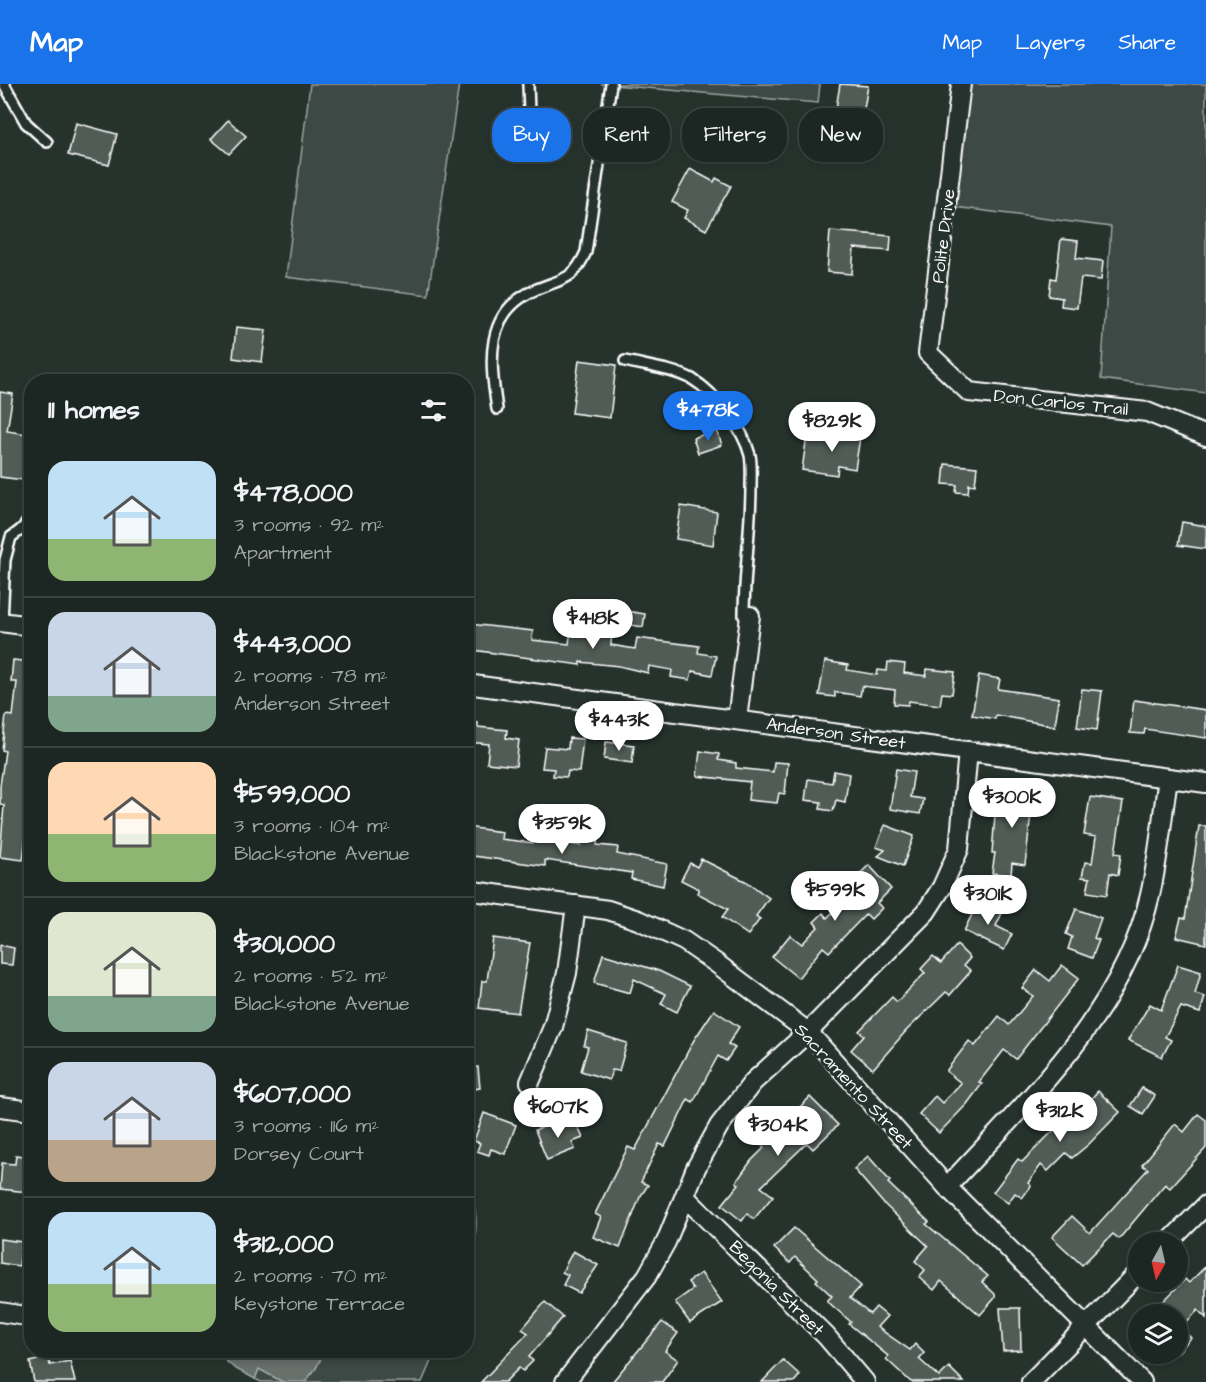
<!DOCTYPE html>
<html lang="en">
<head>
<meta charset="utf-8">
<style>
	body { margin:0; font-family:"Architects Daughter",sans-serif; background:#252e2a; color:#f1f3f6; height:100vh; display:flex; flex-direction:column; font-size:22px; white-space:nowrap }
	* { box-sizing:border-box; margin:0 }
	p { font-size:20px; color:#a0a5a5 }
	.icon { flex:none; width:33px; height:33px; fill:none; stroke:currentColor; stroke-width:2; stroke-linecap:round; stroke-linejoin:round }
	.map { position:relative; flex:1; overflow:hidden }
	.side { position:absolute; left:24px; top:290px; width:450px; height:984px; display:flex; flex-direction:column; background:#1c2622; border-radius:24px; box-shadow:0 3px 9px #0003,0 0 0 2px #3a4340 }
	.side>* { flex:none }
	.top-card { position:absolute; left:492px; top:24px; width:570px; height:54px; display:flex; gap:12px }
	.needle { width:39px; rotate:188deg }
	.tools { position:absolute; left:1128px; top:1148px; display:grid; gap:12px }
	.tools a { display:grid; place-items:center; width:60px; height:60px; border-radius:50%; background:#1c2622; box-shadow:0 3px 9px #0003,0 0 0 2px #3a4340; font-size:30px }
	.price { position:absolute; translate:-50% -51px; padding:0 14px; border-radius:21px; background:#fff; color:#222; font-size:20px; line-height:39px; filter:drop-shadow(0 2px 3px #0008) }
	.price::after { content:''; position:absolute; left:50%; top:36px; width:18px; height:14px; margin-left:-9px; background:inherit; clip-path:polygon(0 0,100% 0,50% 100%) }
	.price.active { background:#1a73e8; color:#fff }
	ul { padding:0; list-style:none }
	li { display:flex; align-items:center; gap:18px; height:150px; padding:0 24px }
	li+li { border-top:2px solid #3a4340 }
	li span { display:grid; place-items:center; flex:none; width:168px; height:120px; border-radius:18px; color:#555 }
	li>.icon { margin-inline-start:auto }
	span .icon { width:72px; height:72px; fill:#fffc; stroke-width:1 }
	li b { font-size:26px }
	h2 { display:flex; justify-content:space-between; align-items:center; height:72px; padding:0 24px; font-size:26px }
	.chip { padding:0 21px; border-radius:24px; background:#1c2622; box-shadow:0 3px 9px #0003,0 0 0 2px #3a4340; font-size:21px; line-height:54px }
	.chip.active { background:#1a73e8; color:#fff }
	header { display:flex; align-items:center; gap:36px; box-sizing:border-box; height:84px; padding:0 30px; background:#1a73e8; color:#fff }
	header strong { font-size:28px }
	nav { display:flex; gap:33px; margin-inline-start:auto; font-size:21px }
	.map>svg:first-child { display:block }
	.green { fill:#3e4944; stroke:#9ea4a2; stroke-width:1.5 }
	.water { fill:#67706c; stroke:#a4a9a7; stroke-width:1.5 }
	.building { fill:#515c57; stroke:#fff; stroke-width:1.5 }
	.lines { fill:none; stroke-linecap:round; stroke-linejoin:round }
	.lane-casing { stroke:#fff; stroke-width:14 }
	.street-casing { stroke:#fff; stroke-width:22 }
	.lane { stroke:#26332d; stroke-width:9 }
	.street { stroke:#26332d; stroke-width:18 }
	.labels { text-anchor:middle; stroke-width:6; stroke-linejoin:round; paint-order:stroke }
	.street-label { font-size:18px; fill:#fff; stroke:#26332d }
</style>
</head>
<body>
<header>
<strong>Map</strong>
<nav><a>Map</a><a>Layers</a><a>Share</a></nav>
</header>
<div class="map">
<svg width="1206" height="1298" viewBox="0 0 1206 1298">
	<rect width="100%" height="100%" fill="#26332d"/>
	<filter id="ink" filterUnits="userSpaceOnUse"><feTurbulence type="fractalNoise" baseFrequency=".0167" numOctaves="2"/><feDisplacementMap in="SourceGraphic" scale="12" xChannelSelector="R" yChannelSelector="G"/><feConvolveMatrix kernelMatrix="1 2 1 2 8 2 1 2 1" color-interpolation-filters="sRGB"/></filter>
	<g filter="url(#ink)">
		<g class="green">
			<polygon points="310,0 459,0 428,211 286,193"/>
			<polygon points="601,0 820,0 818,19"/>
			<polygon points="968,0 1206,0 1206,309 1101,295 1111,143 954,123"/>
			<path d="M467,1091C474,1115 483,1149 467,1171Z"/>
			<polygon points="325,1266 430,1266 431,1277 422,1298 305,1298 316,1284"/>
			<polygon points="259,1285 283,1298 261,1298 255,1295"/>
		</g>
		<polygon class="water" points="213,1266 325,1266 316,1284 305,1298 283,1298 259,1285 255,1295 234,1284"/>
		<g class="building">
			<polygon points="840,0 868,2 862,36 835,31"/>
			<polygon points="228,36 246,52 229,70 211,55"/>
			<polygon points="76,39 117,50 109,81 68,71"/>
			<polygon points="690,85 714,98 716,94 731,102 706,146 684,134 688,126 672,118"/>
			<polygon points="830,147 891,152 890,167 854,164 852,190 827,188"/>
			<polygon points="1061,155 1078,157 1076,174 1103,177 1101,196 1081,194 1077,224 1061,222 1062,214 1049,212 1051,194 1056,195"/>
			<polygon points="236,243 266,246 262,278 233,274"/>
			<polygon points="579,276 616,281 610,334 572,329"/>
			<polygon points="0,308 13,310 7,347 32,351 32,397 0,393"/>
			<polygon points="842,345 861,347 855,385 838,382 837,391 802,386 807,351 841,356"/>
			<polygon points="717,346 722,361 698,369 693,354"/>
			<polygon points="945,380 977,383 975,401 969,400 968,409 956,408 957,401 943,400"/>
			<polygon points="681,422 717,428 713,461 676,455"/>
			<polygon points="1182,438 1206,442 1206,465 1178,461"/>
			<polygon points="626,527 645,530 643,543 624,540"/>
			<polygon points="572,536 583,537 582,542 612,546 611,561 635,565 637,554 699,562 698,569 716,572 712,591 692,587 690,596 671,593 672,586 649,582 648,589 619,582 580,578 580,581 466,565 470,540 533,547 532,556 569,560"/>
			<polygon points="13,576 32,578 32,658 26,657 22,687 32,688 32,706 23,776 0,773 4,721 0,720 0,702 5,667 2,666 6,631 13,632 17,598 11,598"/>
			<polygon points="825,577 848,581 847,586 877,591 878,586 887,587 888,578 905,580 904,589 926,592 927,585 955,588 952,610 942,609 940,621 909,617 908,621 894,620 895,606 862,602 860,612 835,608 835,613 819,611"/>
			<polygon points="979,591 1000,595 998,605 1059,614 1055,642 996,631 995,635 972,631"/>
			<polygon points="1082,605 1102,607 1097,646 1077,643"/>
			<polygon points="1134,616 1206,626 1206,654 1145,645 1144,650 1130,649"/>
			<polygon points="466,637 478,639 478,643 507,646 506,654 519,656 516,682 487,679 489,660 466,658"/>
			<polygon points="569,654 583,655 579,688 568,687 567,693 553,692 554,685 542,684 545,663 568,665"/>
			<polygon points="606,658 634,661 632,679 604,675"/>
			<polygon points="700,667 719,670 718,676 736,679 736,684 773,688 774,678 788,679 785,710 779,709 777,719 748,716 750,698 697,692"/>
			<polygon points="896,685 914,688 910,713 923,715 920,730 890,725"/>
			<polygon points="834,687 849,690 845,718 836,716 833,727 820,725 821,718 805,716 808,695 832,699"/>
			<polygon points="1008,701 1034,705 1025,781 1012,779 1011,791 992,789 995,769 992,769 996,718 1005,719"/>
			<polygon points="1090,713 1123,718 1115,769 1121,770 1118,791 1110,789 1107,811 1087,808 1090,794 1082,793 1085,778 1092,779 1096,753 1084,751"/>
			<polygon points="885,741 914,752 903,782 878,772 885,766 876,763"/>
			<polygon points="1199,742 1206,742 1206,860 1176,853 1181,834 1185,835"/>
			<polygon points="466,743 502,748 501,755 533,759 534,754 581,762 582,752 598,754 597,761 618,763 617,770 667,780 663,802 631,795 632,789 545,776 545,782 466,771"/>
			<polygon points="701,775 747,798 769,814 756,832 760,835 748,851 722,833 728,825 697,809 699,805 681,796 690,779 697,783"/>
			<polygon points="869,781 891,805 877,819 882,824 871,835 866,830 829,868 823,863 798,894 772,873 790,851 802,860 818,843 814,838 823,829 827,834 849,812 843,806"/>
			<polygon points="979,816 1003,827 996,842 1012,850 1004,866 964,847"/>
			<polygon points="1076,825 1101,834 1094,854 1099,856 1092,874 1068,865 1072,853 1066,850"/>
			<polygon points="493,854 530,859 518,929 479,924 482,897 487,897"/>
			<polygon points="0,861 14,864 12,881 0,880"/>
			<polygon points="957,861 970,874 964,881 971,887 950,911 946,908 906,947 873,985 851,966 864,951 859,947 892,913 897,918 925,889 921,885 933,872 941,879"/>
			<polygon points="603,870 659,887 690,902 677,928 661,920 666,910 634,895 630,909 594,899"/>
			<polygon points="1062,881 1079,894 1016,975 1004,966 979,998 982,1000 967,1020 939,1049 919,1030 935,1012 942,1019 961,999 946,987 969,957 975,962 999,932 1009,941 1033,912 1022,904 1036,886 1050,897"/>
			<polygon points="1178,881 1201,888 1195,910 1205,913 1200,929 1181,923 1165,953 1171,956 1162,973 1128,956 1150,920 1161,926"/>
			<polygon points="714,926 739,943 728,960 735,964 726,977 718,972 693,1018 688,1015 665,1062 659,1060 641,1098 648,1101 640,1113 620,1164 593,1153 601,1133 595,1130 628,1063 635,1066 694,956"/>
			<polygon points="588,947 627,959 619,987 612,986 609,996 581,987 588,963 584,962"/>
			<polygon points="478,983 480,1004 466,1006 466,984"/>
			<polygon points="1142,1004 1155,1012 1143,1030 1130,1022"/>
			<polygon points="1098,1007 1120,1028 1089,1060 1072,1074 1066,1069 1048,1087 1041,1081 1028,1099 1031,1102 1022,1114 1015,1109 1008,1119 993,1108 1018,1075 1022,1078 1068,1032 1065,1028 1080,1012 1087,1019"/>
			<polygon points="810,1013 838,1041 813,1065 807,1059 761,1103 773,1112 754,1135 747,1130 742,1137 722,1121 739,1100 736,1098 751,1077 764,1064 759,1058 776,1042 779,1044"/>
			<polygon points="484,1029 516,1041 505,1070 491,1065 489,1071 477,1067 480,1059 474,1057"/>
			<polygon points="1198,1030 1206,1036 1206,1064 1170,1104 1165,1100 1119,1155 1113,1150 1082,1181 1052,1153 1072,1132 1090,1149 1148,1085 1142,1081 1175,1040 1184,1048"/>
			<polygon points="575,1036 583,1054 572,1058 575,1065 547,1076 535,1046 554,1039 556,1044"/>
			<polygon points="16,1071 32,1073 28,1108 0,1105 2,1079 15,1080"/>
			<polygon points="868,1072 890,1097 888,1099 929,1138 926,1140 988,1192 982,1198 995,1210 995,1214 980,1231 941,1197 934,1206 919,1193 925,1186 915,1177 928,1162 883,1119 854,1085"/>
			<polygon points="794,1144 861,1202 850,1214 870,1230 876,1223 887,1232 877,1243 910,1266 915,1260 924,1269 919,1275 939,1293 949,1283 964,1298 911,1298 886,1275 888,1272 849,1240 851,1238 827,1217 832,1212 816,1197 818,1195 795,1173 790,1179 774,1164"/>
			<polygon points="0,1155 22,1158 19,1182 0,1179"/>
			<polygon points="573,1167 598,1181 579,1209 563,1201 568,1191 562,1188"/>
			<polygon points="1206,1182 1206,1234 1198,1226 1181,1244 1191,1254 1178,1268 1178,1230 1151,1230 1185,1195 1189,1199"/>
			<polygon points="701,1189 722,1218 690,1239 675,1218 693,1205 688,1198"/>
			<polygon points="545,1218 563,1233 529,1273 533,1277 523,1287 519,1284 505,1298 481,1298 528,1249 522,1245"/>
			<polygon points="1000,1224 1020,1224 1021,1266 1003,1267"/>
			<polygon points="662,1238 678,1249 665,1267 678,1276 662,1298 612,1298"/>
			<polygon points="48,1273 50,1281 70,1277 75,1298 34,1298 30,1278"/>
			<polygon points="783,1276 800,1291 794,1298 762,1298"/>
		</g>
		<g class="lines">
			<defs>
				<g id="lane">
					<polyline points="4,0 26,39 47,58"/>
					<polyline points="528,0 530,55"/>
					<path d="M625,277C646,282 673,285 692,295C715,309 743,344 750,371C752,381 751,393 751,403C751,446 744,489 744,532L748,536"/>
					<path d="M497,325C490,279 483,227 537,205C564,194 573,197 586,168L611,0"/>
					<path d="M2,538L5,476L11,453C25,444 30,438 32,422"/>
				</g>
				<g id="street">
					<polyline points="961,0 928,269 969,308 1147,328 1206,352"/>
					<polyline points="0,538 32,542"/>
					<polyline points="466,600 1206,699"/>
					<polyline points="737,636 750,532"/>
					<polyline points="466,806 608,826 638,836 684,857 716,879 808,948 947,1103 1142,1298"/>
					<polyline points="530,998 553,943 567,889 576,821"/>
					<polyline points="0,1023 32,1027"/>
					<path d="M947,1103C1026,1017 1123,930 1150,811C1159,773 1162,733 1168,694"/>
					<polyline points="685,1113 826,1252 865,1298"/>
					<polyline points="1169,1158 1206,1121"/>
					<polyline points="0,1228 26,1232"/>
					<polyline points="565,1298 647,1192 666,1158 696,1084 719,1042 753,998 808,948 926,828 942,803 959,765 968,667"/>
					<polyline points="1031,1298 1138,1189"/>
				</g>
			</defs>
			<use href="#lane" class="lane-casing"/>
			<use href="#street" class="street-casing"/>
			<use href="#lane" class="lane"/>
			<use href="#street" class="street"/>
		</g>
	</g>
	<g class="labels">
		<g class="street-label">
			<text transform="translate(943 152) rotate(-83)" y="6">Polite Drive</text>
			<text transform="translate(1061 318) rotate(6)" y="6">Don Carlos Trail</text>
			<text transform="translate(836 649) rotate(8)" y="6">Anderson Street</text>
			<text transform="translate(854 1002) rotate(47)" y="6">Sacramento Street</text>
			<text transform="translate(777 1204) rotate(45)" y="6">Begonia Street</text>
		</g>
	</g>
</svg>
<div class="tools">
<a><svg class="needle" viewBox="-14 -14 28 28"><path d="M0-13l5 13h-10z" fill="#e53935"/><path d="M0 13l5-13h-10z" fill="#a0a5a5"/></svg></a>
<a><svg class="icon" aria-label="layers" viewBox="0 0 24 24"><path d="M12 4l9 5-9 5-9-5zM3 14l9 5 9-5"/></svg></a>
</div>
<b class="price active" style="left:708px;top:358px">$478K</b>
<b class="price" style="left:832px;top:369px">$829K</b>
<b class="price" style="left:593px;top:566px">$418K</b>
<b class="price" style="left:619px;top:668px">$443K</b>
<b class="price" style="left:1012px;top:745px">$300K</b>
<b class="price" style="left:562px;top:771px">$359K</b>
<b class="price" style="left:835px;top:838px">$599K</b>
<b class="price" style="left:988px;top:842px">$301K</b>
<b class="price" style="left:558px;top:1055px">$607K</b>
<b class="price" style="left:1060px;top:1059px">$312K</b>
<b class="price" style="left:778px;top:1073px">$304K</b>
<div class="top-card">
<a class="chip active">Buy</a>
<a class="chip">Rent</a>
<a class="chip">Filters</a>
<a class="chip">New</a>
</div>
<section class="side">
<h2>11 homes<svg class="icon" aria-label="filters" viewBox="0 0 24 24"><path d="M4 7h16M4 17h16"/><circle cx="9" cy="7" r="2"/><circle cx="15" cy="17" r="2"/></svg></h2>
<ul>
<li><span style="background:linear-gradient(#bfe0f5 65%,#8fb573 0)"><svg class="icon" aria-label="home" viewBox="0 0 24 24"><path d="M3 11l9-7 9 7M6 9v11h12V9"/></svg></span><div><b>$478,000</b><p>3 rooms · 92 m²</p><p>Apartment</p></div></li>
<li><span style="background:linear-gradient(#c9d6e8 70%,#7fa58c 0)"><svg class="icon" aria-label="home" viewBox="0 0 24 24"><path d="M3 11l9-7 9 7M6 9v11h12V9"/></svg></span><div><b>$443,000</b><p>2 rooms · 78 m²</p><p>Anderson Street</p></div></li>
<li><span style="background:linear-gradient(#ffd9b3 60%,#8fb573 0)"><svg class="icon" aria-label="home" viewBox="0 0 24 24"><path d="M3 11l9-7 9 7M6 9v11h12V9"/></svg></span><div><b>$599,000</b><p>3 rooms · 104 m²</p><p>Blackstone Avenue</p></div></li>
<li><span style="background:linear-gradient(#dfe7d0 70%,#7fa58c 0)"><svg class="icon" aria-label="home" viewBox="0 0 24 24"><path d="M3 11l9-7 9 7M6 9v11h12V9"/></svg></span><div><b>$301,000</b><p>2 rooms · 52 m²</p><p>Blackstone Avenue</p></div></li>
<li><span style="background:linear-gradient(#c9d6e8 65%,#b9a48a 0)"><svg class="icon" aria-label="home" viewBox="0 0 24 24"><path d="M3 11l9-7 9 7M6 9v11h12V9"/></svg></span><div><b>$607,000</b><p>3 rooms · 116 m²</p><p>Dorsey Court</p></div></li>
<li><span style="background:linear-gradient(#bfe0f5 60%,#8fb573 0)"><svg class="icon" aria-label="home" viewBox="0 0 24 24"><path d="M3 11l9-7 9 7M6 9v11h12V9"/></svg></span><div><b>$312,000</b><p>2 rooms · 70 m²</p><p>Keystone Terrace</p></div></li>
</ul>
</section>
</div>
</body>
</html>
